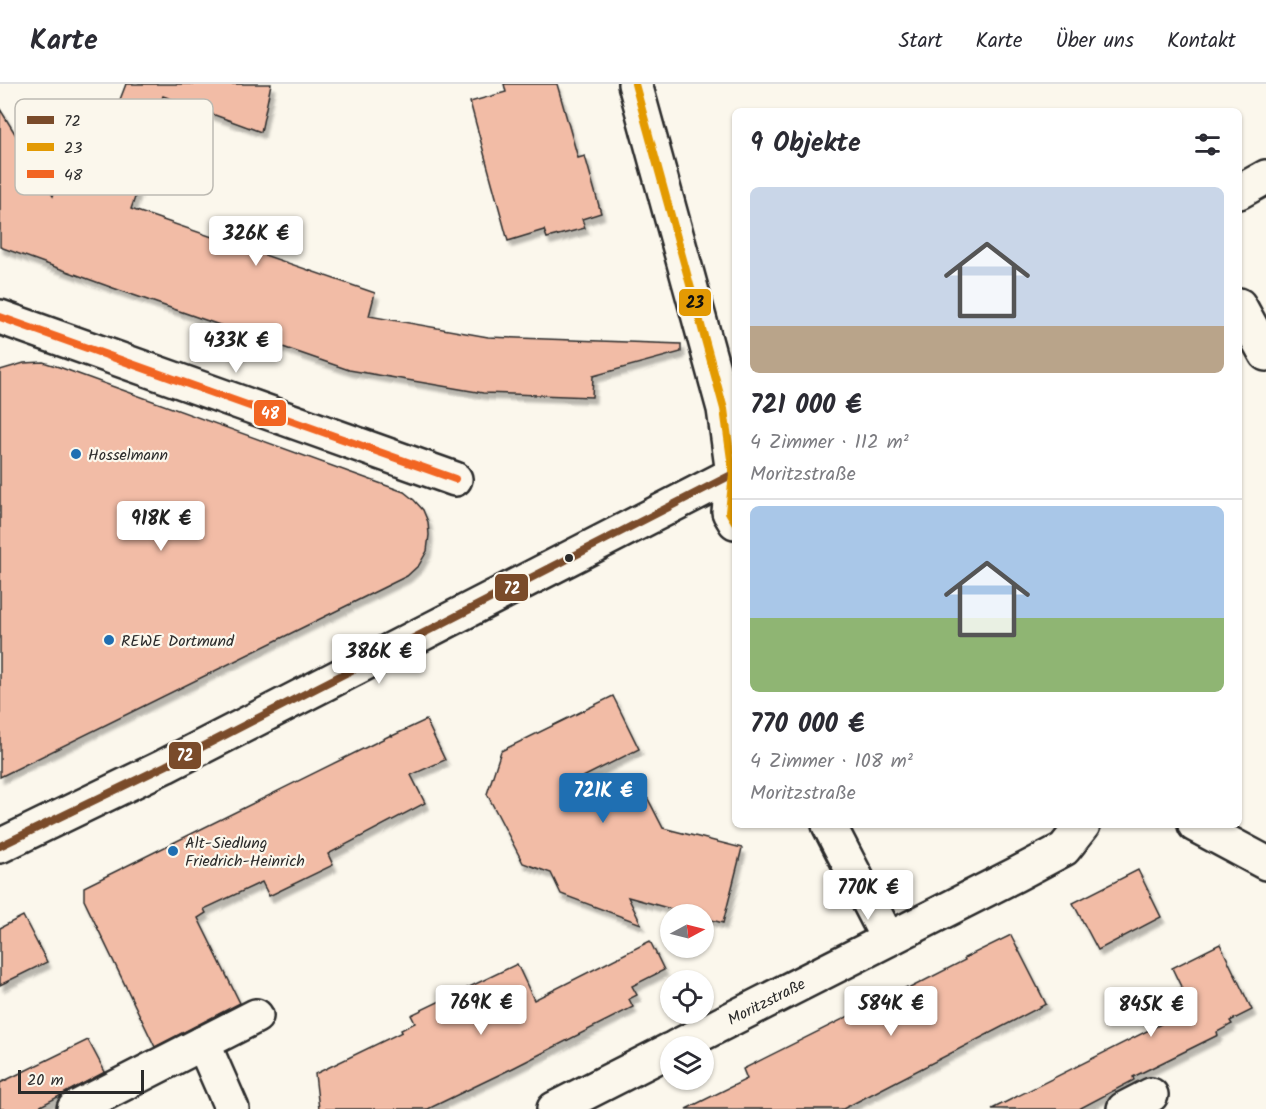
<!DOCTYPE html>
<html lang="de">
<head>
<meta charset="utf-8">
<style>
	body { margin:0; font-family:Kalam,sans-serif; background:#f2f2f3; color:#2b2b33; height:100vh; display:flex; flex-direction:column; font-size:22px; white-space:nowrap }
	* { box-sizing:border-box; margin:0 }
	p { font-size:20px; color:#7c7c81 }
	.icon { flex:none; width:33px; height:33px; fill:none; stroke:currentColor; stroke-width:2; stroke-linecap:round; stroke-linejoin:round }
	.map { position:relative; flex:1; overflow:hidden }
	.sheet { position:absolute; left:732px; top:24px; width:510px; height:720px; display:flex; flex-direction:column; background:#fff; border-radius:9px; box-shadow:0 2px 4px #0004 }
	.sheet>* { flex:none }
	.needle { width:39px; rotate:83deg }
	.tools { position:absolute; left:660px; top:820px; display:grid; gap:12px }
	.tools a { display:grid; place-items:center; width:54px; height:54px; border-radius:50%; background:#fff; box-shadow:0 2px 4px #0004; font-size:30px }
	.scale { position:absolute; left:18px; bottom:15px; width:126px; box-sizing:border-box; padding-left:6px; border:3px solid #2b2b2b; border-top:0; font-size:16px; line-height:21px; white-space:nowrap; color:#2b2b2b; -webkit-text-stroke:4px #fbf7ec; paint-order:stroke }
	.price { position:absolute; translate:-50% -51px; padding:0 14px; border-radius:6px; background:#fff; color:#222; font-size:20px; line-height:39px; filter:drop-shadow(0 2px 3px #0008) }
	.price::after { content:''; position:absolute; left:50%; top:36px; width:18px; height:14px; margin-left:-9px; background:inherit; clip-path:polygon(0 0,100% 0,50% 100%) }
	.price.current { background:#1f6fb2; color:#fff }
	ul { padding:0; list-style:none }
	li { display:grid; align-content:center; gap:12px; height:318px; padding:0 18px }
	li+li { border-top:2px solid #e1e1e2 }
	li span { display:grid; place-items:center; height:186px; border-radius:9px; color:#555 }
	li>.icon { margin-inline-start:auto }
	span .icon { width:108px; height:108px; fill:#fffc; stroke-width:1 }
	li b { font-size:26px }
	h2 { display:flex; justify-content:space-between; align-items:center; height:72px; padding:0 18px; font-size:26px }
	header { display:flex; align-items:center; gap:36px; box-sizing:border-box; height:84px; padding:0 30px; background:#fff; border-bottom:2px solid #e1e1e2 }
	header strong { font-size:28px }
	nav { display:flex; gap:33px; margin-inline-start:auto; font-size:21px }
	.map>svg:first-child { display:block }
	.building { fill:#f2bca6; stroke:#2b2b2b; stroke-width:1.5; filter:url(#shadow) }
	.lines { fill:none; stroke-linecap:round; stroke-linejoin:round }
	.minor-casing { stroke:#2b2b2b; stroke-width:38 }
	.minor { stroke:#fbf7ec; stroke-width:33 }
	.bus-1-casing { stroke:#fbf7ec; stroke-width:12 }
	.bus-2-casing { stroke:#fbf7ec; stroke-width:12 }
	.bus-3-casing { stroke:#fbf7ec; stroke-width:12 }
	.bus-1 { stroke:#7a4b2a; stroke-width:8 }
	.bus-2 { stroke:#e39a04; stroke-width:8 }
	.bus-3 { stroke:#f26522; stroke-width:8 }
	.poi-dot { fill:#1f6fb2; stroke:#fbf7ec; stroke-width:2 }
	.bus-dot { fill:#2b2b2b; stroke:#fbf7ec; stroke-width:2 }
	.labels { text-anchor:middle; stroke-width:4.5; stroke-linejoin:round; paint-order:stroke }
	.poi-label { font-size:16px; fill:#2b2b2b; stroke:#fbf7ec; text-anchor:start }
	.street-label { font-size:16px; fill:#2b2b2b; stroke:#fbf7ec }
	.key { fill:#fbf7ec; stroke:#bdbab2; stroke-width:1.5 }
	.key-label { font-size:16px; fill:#2b2b2b }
	.line-badge { stroke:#fbf7ec; stroke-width:2 }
	.badge-label { font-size:16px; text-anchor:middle; font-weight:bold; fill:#fff }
	.pale-badge-label { font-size:16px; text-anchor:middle; font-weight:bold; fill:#111 }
</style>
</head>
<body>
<header>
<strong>Karte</strong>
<nav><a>Start</a><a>Karte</a><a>Über uns</a><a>Kontakt</a></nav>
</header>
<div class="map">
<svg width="1266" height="1025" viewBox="0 0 1266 1025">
	<defs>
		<filter id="shadow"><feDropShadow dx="3.5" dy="6" stdDeviation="1.5" flood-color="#0004"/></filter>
	</defs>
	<rect width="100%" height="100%" fill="#fbf7ec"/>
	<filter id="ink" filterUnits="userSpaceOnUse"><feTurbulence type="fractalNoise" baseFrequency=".0167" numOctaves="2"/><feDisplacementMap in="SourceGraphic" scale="12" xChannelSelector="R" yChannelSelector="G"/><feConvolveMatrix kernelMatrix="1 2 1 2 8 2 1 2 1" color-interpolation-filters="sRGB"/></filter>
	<g filter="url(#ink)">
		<g class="building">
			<polygon points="126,0 271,0 261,48 163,12 142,70 149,73 131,125 375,209 369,232 488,253 681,260 681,268 593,292 592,313 483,309 349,286 113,204 0,163 0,25 53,112 76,47 104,57"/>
			<polygon points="504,0 557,0 578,74 585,72 601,129 582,135 585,144 547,154 544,146 508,157 470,18 506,8"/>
			<polygon points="43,278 59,283 404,408 414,416 423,426 428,438 429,451 427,467 419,481 407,492 0,693 0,286 24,279"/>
			<polygon points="613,612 639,665 575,697 648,715 663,744 742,764 723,839 704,834 704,831 693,831 628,813 641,840 561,810 551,789 523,779 487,710 501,667"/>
			<polygon points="426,636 445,676 411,691 425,719 328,770 333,781 269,812 262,798 204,825 206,829 198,834 240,919 155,963 84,816 84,803 391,651 392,652"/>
			<polygon points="1138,786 1161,833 1098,866 1073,819"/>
			<polygon points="23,832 47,878 0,901 0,844"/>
			<polygon points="1011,851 1046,920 843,1025 686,1025 747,995 743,985 907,903 908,905 965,876 964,874"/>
			<polygon points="650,857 664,886 632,902 637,911 629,915 633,923 513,984 428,1025 319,1025 315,990 402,948 401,946 415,939 411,931 517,880 534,916"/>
			<polygon points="1220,860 1252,926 1230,937 1232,940 1217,948 1218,951 1133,993 1134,996 1079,1025 992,1025 1161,940 1159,937 1190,921 1172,884"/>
			<polygon points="88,956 105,988 35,1025 0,1025 0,999"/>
		</g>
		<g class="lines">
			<defs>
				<g id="minor">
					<polyline points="635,0 724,325 733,390 729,428 735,438"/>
					<polyline points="1239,108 1266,93"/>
					<polyline points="1239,221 1266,270"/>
					<polyline points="0,233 455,395"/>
					<polyline points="829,741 888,855"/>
					<polyline points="1195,741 1266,779"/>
					<polyline points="0,762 165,682 735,389"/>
					<polyline points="203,959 232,1025"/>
					<polyline points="676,963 1015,791 1064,765 1083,741"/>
					<polyline points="74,1025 256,932"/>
					<polyline points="554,1025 670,966"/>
					<polyline points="1124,1025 1151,1011"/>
				</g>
			</defs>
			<use href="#minor" class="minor-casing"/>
			<use href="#minor" class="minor"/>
			<defs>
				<polyline id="bus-1" points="0,762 165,682 735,389"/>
				<polyline id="bus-2" points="635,0 724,325 733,390 729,428 735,438"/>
				<polyline id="bus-3" points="0,233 455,395"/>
			</defs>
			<use href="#bus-1" class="bus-1-casing"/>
			<use href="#bus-2" class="bus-2-casing"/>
			<use href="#bus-3" class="bus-3-casing"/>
			<use href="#bus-1" class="bus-1"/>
			<use href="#bus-2" class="bus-2"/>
			<use href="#bus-3" class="bus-3"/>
		</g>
	</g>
	<g class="poi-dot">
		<circle cx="76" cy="370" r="6"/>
		<circle cx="109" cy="556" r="6"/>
		<circle cx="173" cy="767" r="6"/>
	</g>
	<circle class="bus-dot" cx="569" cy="474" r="5"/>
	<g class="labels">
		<g class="poi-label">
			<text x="88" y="376">Hosselmann</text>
			<text x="121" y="562">REWE Dortmund</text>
			<text x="185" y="764">Alt-Siedlung<tspan x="185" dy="18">Friedrich-Heinrich</tspan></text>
		</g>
		<g class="street-label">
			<text transform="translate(766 917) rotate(-27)" y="6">Moritzstraße</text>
		</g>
	</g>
	<rect x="15" y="15" width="198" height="96" rx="9" class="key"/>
	<rect x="27" y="32" width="27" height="8" fill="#7a4b2a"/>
	<rect x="27" y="59" width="27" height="8" fill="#e39a04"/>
	<rect x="27" y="86" width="27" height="8" fill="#f26522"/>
	<g class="key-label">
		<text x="64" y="42">72</text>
		<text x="64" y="69">23</text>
		<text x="64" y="96">48</text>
	</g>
	<g class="line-badge">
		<rect x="678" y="204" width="34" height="29" rx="6" fill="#e39a04"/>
		<rect x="253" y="315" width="34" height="28" rx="6" fill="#f26522"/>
		<rect x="494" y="489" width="35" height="29" rx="6" fill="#7a4b2a"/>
		<rect x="168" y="657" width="34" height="29" rx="6" fill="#7a4b2a"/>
	</g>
	<g class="badge-label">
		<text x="270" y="335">48</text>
		<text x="512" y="510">72</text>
		<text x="185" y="677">72</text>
	</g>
	<g class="pale-badge-label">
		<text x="695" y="224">23</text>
	</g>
</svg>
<div class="tools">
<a><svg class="needle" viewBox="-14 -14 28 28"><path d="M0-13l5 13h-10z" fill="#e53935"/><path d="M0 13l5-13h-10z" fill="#7c7c81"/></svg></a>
<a><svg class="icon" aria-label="locate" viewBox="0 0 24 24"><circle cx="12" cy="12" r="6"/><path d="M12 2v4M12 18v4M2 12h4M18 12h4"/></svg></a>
<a><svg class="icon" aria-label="layers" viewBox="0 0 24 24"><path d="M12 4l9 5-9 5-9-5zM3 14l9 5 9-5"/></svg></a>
</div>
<div class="scale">20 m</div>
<b class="price" style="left:256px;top:183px">326K €</b>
<b class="price" style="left:236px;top:290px">433K €</b>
<b class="price" style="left:161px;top:468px">918K €</b>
<b class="price" style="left:379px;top:601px">386K €</b>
<b class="price current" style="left:603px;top:740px">721K €</b>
<b class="price" style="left:868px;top:837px">770K €</b>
<b class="price" style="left:481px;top:952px">769K €</b>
<b class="price" style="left:891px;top:953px">584K €</b>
<b class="price" style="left:1151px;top:954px">845K €</b>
<section class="sheet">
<h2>9 Objekte<svg class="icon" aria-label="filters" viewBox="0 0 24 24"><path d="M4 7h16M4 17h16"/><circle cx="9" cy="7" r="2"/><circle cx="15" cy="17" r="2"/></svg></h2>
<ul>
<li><span style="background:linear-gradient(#c9d6e8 75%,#b9a48a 0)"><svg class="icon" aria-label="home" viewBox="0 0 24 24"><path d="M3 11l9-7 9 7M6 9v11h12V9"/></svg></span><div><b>721 000 €</b><p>4 Zimmer · 112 m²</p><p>Moritzstraße</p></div></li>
<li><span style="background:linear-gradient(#a9c7e8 60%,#8fb573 0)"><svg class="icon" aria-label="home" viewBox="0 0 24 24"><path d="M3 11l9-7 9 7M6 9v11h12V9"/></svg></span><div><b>770 000 €</b><p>4 Zimmer · 108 m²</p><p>Moritzstraße</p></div></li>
</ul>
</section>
</div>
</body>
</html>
